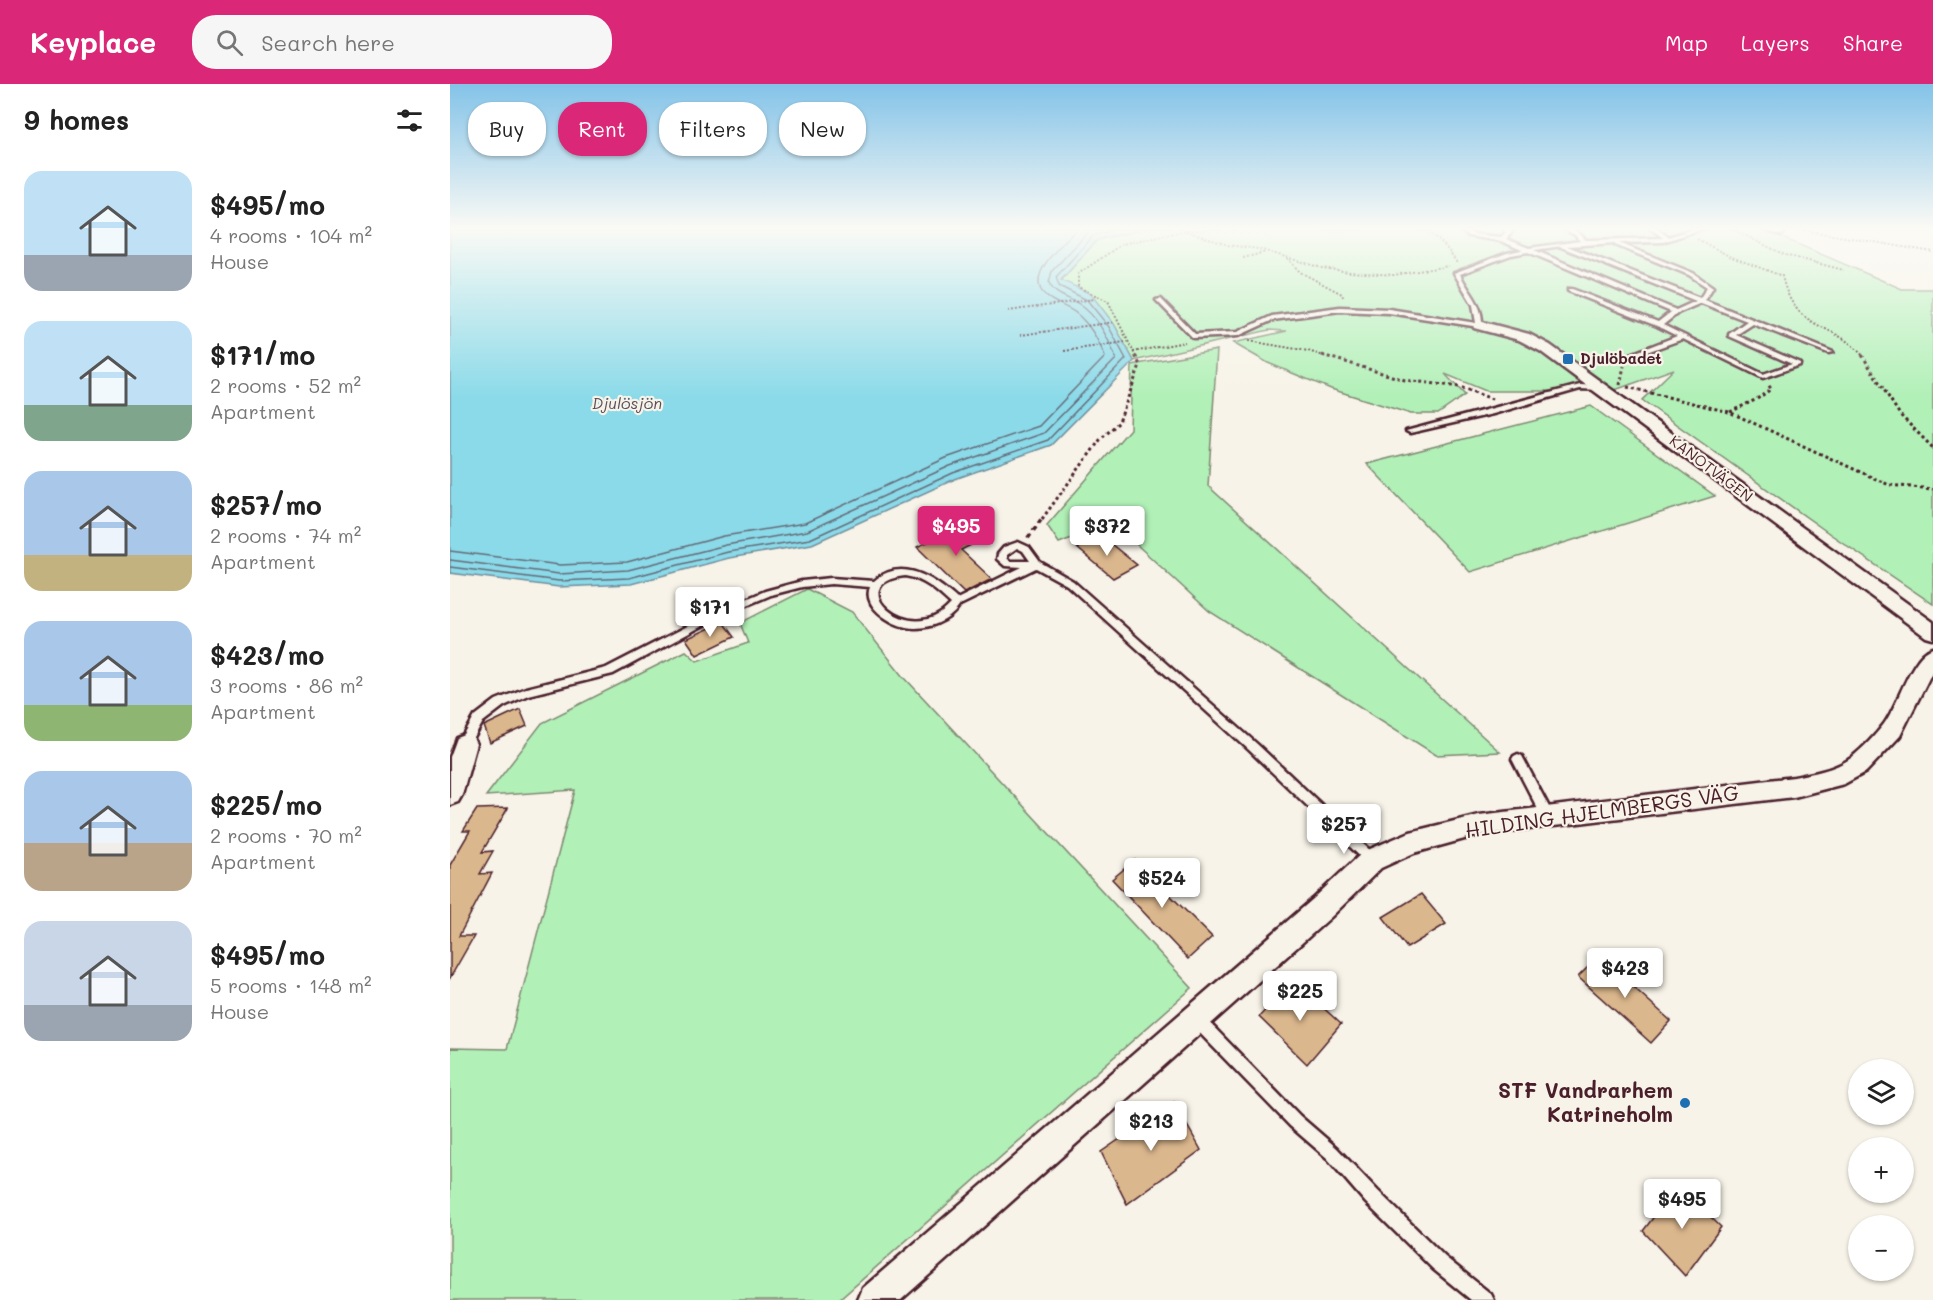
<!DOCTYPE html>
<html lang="en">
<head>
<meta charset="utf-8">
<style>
	body { margin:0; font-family:Mali,sans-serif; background:#f6f6f6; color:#222; height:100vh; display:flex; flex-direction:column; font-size:22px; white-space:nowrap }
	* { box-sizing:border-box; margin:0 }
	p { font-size:20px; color:#767676 }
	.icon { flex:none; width:33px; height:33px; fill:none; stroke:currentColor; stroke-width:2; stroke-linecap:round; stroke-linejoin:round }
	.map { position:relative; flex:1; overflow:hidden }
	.sheet { display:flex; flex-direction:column; background:#fff; width:450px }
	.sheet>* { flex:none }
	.banner { position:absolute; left:18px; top:18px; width:570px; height:54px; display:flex; gap:12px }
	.tools { position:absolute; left:1398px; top:975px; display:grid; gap:12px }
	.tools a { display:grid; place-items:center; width:66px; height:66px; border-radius:50%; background:#fff; box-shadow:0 2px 4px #0004; font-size:30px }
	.price { position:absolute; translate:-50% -51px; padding:0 14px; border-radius:6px; background:#fff; color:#222; font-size:20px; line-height:39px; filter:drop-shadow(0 2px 3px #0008) }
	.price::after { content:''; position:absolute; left:50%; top:36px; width:18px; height:14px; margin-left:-9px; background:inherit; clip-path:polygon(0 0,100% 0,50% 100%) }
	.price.active { background:#db2777; color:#fff }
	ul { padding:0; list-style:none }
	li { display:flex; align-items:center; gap:18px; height:150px; padding:0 24px }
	li span { display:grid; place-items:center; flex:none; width:168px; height:120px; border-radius:18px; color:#555 }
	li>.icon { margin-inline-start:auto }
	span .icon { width:72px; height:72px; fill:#fffc; stroke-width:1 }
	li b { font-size:26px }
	h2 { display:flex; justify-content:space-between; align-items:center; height:72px; padding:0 24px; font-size:26px }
	.pill { padding:0 21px; border-radius:24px; background:#fff; box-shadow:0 2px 4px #0004; font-size:21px; line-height:54px }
	.pill.active { background:#db2777; color:#fff }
	header { display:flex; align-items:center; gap:36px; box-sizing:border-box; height:84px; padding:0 30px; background:#db2777; color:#fff }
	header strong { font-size:28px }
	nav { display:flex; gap:33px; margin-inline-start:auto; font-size:21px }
	.search { width:420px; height:54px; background:#f6f6f6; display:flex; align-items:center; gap:15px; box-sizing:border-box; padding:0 21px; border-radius:24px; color:#767676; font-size:22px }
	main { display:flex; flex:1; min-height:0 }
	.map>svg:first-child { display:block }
	.green { fill:#b1f0b7; stroke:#7e8871; stroke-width:1.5 }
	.water { fill:#8bdae9; stroke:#718f9d; stroke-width:1.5 }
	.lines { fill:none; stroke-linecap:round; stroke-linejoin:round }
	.shore { stroke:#646a77; stroke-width:1.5 }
	.stream { stroke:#718f9d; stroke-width:4 }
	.building { fill:#dbb78d; stroke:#4a1f2b; stroke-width:1.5 }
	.service-casing { stroke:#4a1f2b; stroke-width:5 }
	.minor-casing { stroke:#4a1f2b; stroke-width:5 }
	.path-far2 { stroke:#4a1f2b; stroke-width:2; stroke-dasharray:2 2; stroke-linecap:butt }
	.path-far1 { stroke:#4a1f2b; stroke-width:3; stroke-dasharray:3 3; stroke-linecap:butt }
	.path { stroke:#4a1f2b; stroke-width:4; stroke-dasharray:4.5 4.5; stroke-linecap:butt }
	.service { fill:#f7f3e8; fill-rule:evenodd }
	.minor { fill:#f7f3e8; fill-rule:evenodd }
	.poi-dot { fill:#1f6fb2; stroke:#f7f3e8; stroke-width:2 }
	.labels { text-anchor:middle; stroke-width:4.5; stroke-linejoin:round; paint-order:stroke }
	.far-poi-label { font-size:15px; font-weight:bold; fill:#4a1f2b; stroke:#f7f3e8; text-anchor:start }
	.far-street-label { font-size:15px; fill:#4a1f2b; stroke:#f7f3e8 }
	.far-water-label { font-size:16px; font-style:italic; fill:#5a4e5a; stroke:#f7f3e8 }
	.near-street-label { font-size:21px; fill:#4a1f2b; stroke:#f7f3e8 }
	.near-poi-label { font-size:21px; font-weight:bold; fill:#4a1f2b; stroke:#f7f3e8; text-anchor:end }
</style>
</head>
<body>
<header>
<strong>Keyplace</strong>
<div class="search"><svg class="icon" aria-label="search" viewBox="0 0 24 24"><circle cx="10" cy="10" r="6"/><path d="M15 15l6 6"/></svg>Search here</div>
<nav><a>Map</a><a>Layers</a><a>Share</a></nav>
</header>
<main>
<section class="sheet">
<h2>9 homes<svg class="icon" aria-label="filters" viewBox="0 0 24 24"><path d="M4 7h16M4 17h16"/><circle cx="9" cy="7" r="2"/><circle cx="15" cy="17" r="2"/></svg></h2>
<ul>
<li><span style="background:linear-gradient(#bfe0f5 70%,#9aa5b1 0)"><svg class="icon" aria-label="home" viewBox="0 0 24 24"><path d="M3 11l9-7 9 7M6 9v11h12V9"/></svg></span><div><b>$495/mo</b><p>4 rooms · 104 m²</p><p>House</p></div></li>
<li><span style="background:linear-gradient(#bfe0f5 70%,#7fa58c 0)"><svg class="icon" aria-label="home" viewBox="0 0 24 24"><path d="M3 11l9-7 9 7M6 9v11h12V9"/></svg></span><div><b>$171/mo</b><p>2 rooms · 52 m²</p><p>Apartment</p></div></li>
<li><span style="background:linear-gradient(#a9c7e8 70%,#c2b280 0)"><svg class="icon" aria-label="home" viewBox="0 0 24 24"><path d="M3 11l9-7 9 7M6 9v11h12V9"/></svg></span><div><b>$257/mo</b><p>2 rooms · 74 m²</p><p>Apartment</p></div></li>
<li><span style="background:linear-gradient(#a9c7e8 70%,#8fb573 0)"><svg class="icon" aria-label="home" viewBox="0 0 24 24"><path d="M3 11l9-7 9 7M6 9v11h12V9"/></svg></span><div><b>$423/mo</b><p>3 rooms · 86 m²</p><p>Apartment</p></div></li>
<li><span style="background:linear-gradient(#a9c7e8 60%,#b9a48a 0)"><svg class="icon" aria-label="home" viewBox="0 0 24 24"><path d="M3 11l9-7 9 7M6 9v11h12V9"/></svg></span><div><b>$225/mo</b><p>2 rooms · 70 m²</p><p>Apartment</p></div></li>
<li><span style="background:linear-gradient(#c9d6e8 70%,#9aa5b1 0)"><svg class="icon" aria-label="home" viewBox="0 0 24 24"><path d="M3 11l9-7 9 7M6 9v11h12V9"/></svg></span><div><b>$495/mo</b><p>5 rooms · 148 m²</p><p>House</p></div></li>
</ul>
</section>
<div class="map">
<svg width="1483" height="1216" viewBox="0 0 1483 1216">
	<rect width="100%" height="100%" fill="#f7f3e8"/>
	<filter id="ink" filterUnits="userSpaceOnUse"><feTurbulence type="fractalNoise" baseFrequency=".0167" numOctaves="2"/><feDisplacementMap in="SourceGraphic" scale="12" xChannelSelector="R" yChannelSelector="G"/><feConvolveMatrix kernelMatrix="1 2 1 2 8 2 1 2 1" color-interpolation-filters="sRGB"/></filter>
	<g filter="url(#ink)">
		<g class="green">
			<polygon points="702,143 1308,143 1452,205 1483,205 1483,520 1380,450 1192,316 1224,285 1162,307 1036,307 995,290 1015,311 988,330 961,330 881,305 818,279 783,259 837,247 819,246 684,277 664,240 611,197 647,156"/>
			<polygon points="767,266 758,402 1050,668 986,671 759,527 662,438 609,459 597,441 680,345 682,281"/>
			<polygon points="1141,322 1265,412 1020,488 917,380"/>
			<polygon points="357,505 402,528 454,593 742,904 389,1216 0,1216 0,964 57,965 125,706 36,712 92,639 236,567 247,577 298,559 290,539"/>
		</g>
		<polygon class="water" points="0,143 702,143 647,156 611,196 641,210 664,240 684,277 601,361 505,395 362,460 279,474 181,500 109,503 0,489"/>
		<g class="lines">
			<g class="shore">
				<path d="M0,467L110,481L177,478L274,452L355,439L496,374L589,342L655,273C649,257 640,241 627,230C618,222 604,220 595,211C573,191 616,157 629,143"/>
				<path d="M0,476L109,490L178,486L276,461L357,447L500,382L594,349L666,275C659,255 647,232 629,220C618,213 605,212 599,199L602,187L643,143"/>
				<polyline points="0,483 109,497 179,494 278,468 360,455 503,389 598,356 676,275 659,243 637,216 609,202 606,193 644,151 678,143"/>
			</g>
			<polyline class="stream" points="1474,143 1483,145"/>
		</g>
		<g class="building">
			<polygon points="516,439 533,455 511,466 542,495 514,509 467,463"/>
			<polygon points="651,452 687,481 663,494 627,464"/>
			<polygon points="273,538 284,553 247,571 236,555"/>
			<polygon points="70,625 77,642 40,659 34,642"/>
			<polygon points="58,724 32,768 43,767 30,790 42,789 9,852 24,852 0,894 0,781 20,747 13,747 27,725"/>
			<polygon points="685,776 762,853 738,875 662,795"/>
			<polygon points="971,810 996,840 957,864 933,833"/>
			<polygon points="1149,872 1221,937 1201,959 1128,893"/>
			<polygon points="843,896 891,940 857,980 809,933"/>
			<polygon points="724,1018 751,1066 677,1120 651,1068"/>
			<polygon points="1228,1101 1271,1143 1235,1192 1193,1147"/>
		</g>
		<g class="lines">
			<defs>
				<g id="service">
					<path d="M1008,143H1014L1022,150L1051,153L1056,148L1052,143H1058L1062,148L1056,155L1079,164L1130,157L1125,151L1111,143C1122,143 1128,148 1136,156L1213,154L1199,143H1205L1218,153L1249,143H1258L1213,158L1169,159L1243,189L1263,203L1255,216L1383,268L1378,269L1303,240L1286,251L1350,279V281L1313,294L1233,255L1177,275H1173V273L1227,252L1207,242L1118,207V205H1122L1208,238L1221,228L1078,168L1061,171L1010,190C1018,208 1033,219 1032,241L1029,243L939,229L890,227L823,236L788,252L743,254L706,216L711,215L745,250L787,248L822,232L890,223L939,225L1026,239L1023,221L1004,189L1057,169L1072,166L1051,157L1018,152ZM1165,159V161L1239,191L1257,203L1250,214L1117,162ZM1111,162V163L1246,217L1226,226L1084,166ZM1251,219L1297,237L1279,250V252L1342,280L1313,290L1213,241L1228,229Z"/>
					<polygon points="1306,143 1316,143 1334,149 1331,151"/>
					<polygon points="1130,301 1151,302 1155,304 1151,306 1130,305 1043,330 960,349 956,347"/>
					<path d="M568,458L579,463L590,478L623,497L807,660L926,772L928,776L926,780L922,782L918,780L799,666L617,501L586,484L510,521C500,538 475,547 456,543C440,540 412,522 420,503L381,500L352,503L321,511L269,533L163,590L78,611L54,622L33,638L19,663H11L9,660L25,632L46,616L76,604L156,584L263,529L315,507L352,497L381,494L424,497C452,472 485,495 507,515L572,483L555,482L547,475L548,470L554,463ZM567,464L573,467L580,477H560L557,474V471ZM455,492C474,495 487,507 501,520L500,521C460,566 390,499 455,492Z"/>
					<polygon points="1068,670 1072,672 1101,727 1103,731 1101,735 1097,736 1093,735 1062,675 1064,672"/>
					<polygon points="746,928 751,930 850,1032 887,1064 928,1107 995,1173 1041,1210 1044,1216 1021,1216 983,1185 916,1119 877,1074 840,1042 741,940 739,935 741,930"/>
				</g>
				<g id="minor">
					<polygon points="1029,237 1079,250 1100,261 1483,538 1483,555 1476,553 1090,267 1069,256 1024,244 1023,241"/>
					<path d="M1483,564V586L1450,652L1416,688L1394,700L1344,713L1029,751L964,769L931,784L881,833L451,1216H408L413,1204L863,815L913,768L960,748L1029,731L1344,693C1363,689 1385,686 1401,674C1412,665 1425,652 1434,640C1448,622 1461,570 1483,564Z"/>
					<polygon points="15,651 23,654 26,660 12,711 8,718 0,721 0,673 7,654"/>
				</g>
			</defs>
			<use href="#service" class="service-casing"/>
			<use href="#minor" class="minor-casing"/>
			<g class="path-far2">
				<path d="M959,143C983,146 994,159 1007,179"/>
				<polyline points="1278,143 1335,171 1394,186"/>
				<polyline points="1342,144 1483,168"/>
				<polyline points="736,147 778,161 809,165 872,184 900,188 944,191 998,182"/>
				<path d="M1247,155L1279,172L1332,192C1346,251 1381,234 1414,273"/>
				<polyline points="793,174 816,168"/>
				<polyline points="837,174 850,188 892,210 893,213"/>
				<polyline points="558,227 645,215"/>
				<polyline points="570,251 665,238"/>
				<polyline points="799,257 858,267 877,273"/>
				<polyline points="614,267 675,258"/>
				<polyline points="683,268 735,258"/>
				<polyline points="686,273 658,217 628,203 628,190 672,160 733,147 792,144 879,146 945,143"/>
			</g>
			<g class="path-far1">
				<polyline points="872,271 955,296 1010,303 1042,315"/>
				<polyline points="1412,271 1450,331 1483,364"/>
				<polyline points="1170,301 1174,282"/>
				<polyline points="1177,303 1279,328 1439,401 1483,405"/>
				<polyline points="1280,328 1307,315 1321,305 1318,300"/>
				<polyline points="592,435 650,356 669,338 690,281 685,271"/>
			</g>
			<polyline class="path" points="578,454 593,433"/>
			<use href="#service" class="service"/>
			<use href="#minor" class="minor"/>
		</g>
	</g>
	<linearGradient id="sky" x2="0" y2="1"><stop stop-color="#83c3e8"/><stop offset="0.46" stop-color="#fbfaf5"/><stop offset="1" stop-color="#fbfaf5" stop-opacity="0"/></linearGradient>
	<rect width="1483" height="314" fill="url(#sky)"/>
	<g class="poi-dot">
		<rect x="1112" y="269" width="12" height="12" rx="3"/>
		<circle cx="1235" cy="1019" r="6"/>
	</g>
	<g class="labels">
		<g class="far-poi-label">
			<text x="1130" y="280">Djulöbadet</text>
		</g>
		<g class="far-street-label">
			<text transform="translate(1261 385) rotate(37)" y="5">KANOTVÄGEN</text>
		</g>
		<g class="far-water-label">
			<text x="177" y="325">Djulösjön</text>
		</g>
		<g class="near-street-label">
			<text transform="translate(1152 728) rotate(-8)" y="7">HILDING HJELMBERGS VÄG</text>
		</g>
		<g class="near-poi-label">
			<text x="1223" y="1014">STF Vandrarhem<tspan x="1223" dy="24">Katrineholm</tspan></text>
		</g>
	</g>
</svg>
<div class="tools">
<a><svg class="icon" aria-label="layers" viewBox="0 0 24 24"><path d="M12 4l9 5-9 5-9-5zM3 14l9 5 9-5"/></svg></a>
<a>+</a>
<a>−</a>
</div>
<b class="price active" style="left:506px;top:473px">$495</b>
<b class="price" style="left:657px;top:473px">$372</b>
<b class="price" style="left:260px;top:554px">$171</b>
<b class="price" style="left:894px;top:771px">$257</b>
<b class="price" style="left:712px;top:825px">$524</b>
<b class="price" style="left:1175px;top:915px">$423</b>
<b class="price" style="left:850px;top:938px">$225</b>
<b class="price" style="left:701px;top:1068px">$213</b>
<b class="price" style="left:1232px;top:1146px">$495</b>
<div class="banner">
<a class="pill">Buy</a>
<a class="pill active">Rent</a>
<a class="pill">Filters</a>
<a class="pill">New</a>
</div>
</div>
</main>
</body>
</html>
